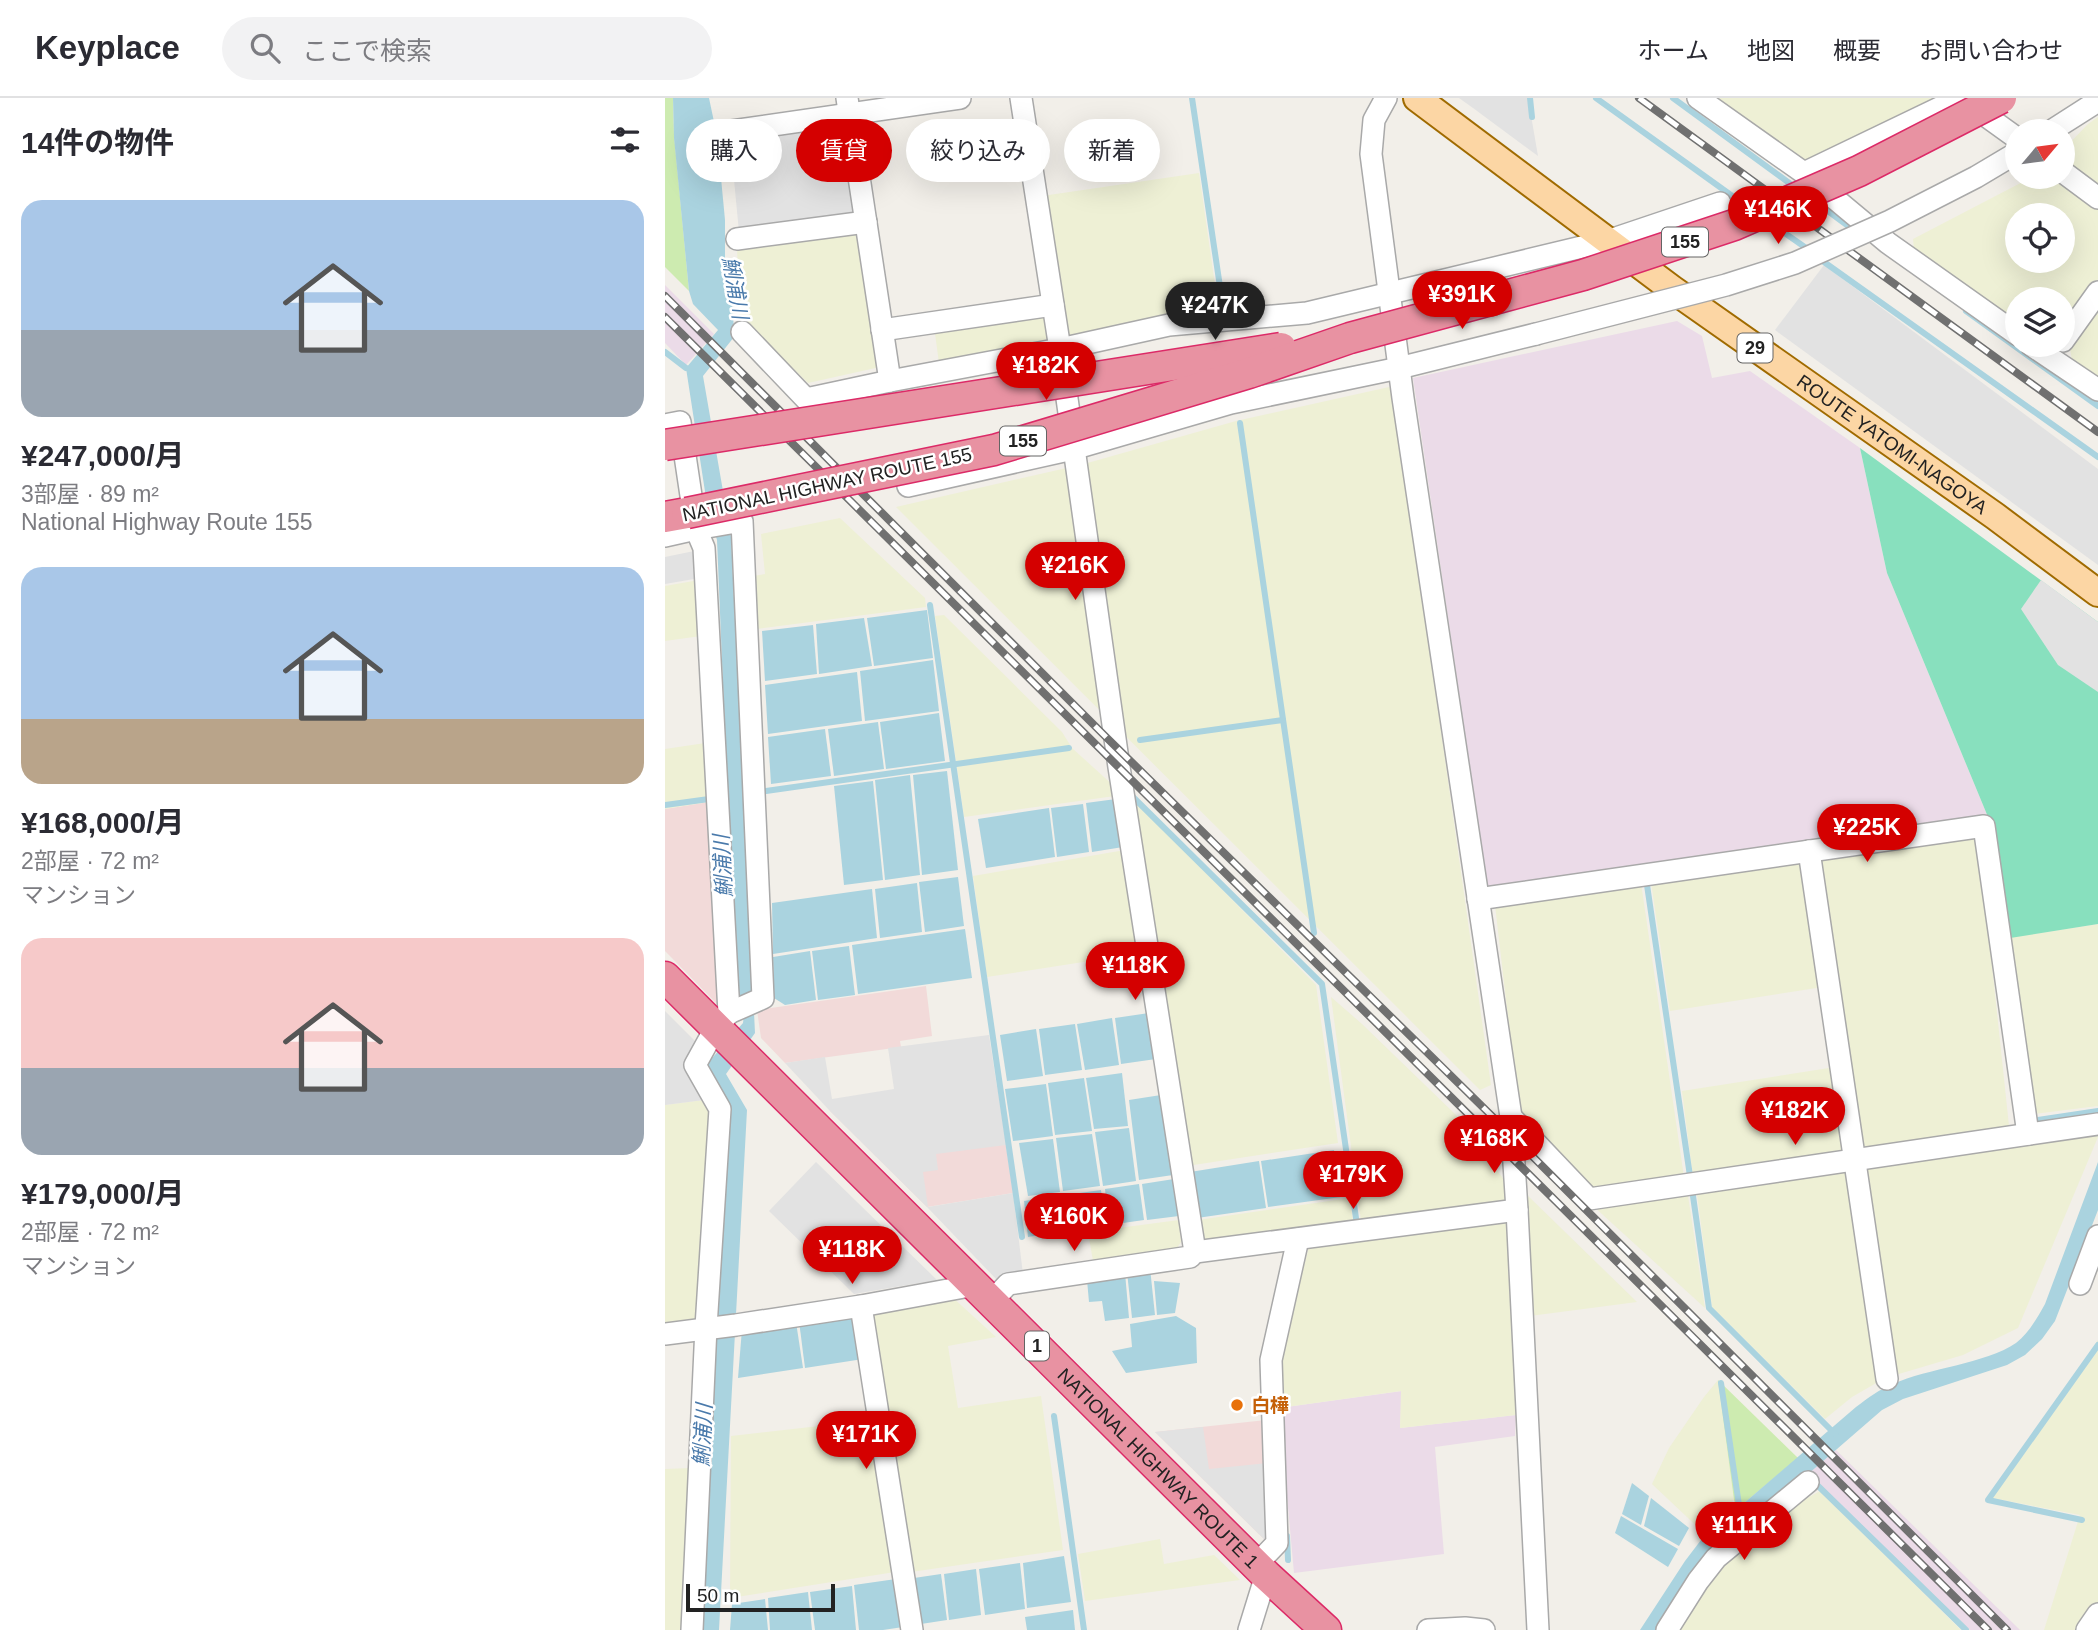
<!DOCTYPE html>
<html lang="ja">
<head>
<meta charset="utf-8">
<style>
	body { margin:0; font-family:Helvetica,"Noto Sans JP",sans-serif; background:#f2f2f3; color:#2b2b33; height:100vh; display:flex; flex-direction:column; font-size:26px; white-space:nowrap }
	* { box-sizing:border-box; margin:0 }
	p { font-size:23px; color:#7c7c81 }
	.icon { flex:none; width:38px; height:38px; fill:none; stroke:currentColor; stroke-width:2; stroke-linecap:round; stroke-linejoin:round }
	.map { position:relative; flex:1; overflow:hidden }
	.details { display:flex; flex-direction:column; background:#fff; width:665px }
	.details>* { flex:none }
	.top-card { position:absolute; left:21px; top:21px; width:665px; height:63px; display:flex; gap:14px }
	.needle { width:46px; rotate:61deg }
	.fabs { position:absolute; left:1340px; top:21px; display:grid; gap:14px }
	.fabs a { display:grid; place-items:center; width:70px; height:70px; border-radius:50%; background:#fff; box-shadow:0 7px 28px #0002; font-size:35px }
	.scale { position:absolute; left:21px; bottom:18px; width:149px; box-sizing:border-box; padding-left:7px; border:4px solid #222; border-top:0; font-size:19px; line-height:24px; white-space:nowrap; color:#222; -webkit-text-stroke:5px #fff; paint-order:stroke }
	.price { position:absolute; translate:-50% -60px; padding:0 16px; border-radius:24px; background:#d40000; color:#fff; font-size:23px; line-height:46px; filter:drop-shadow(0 2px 4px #0008) }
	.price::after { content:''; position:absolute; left:50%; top:42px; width:21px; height:16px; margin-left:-10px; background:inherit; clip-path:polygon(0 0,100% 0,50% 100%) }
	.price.on { background:#222; color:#fff }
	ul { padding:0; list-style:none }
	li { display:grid; align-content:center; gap:14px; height:371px; padding:0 21px }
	li span { display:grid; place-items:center; height:217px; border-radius:21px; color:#555 }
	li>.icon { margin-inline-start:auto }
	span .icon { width:126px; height:126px; fill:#fffc; stroke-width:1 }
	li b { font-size:30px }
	h2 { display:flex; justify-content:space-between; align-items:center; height:84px; padding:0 21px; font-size:30px }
	.chip { padding:0 24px; border-radius:32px; background:#fff; box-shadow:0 7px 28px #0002; font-size:24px; line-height:63px }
	.chip.on { background:#d40000; color:#fff }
	header { display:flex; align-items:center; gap:42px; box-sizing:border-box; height:98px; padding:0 35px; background:#fff; border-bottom:2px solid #e1e1e2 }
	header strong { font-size:33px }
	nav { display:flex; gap:38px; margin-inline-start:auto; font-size:24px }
	.search { width:490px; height:63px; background:#f2f2f3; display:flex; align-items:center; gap:18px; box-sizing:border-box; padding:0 24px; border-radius:38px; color:#7c7c81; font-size:26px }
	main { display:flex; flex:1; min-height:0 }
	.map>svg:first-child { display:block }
	.commercial { fill:#f2dad9 }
	.industrial { fill:#ebdbe8 }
	.farmland { fill:#eef0d5; fill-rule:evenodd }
	.grass { fill:#cdebb0 }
	.pitch { fill:#88e0be }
	.parking { fill:#e2e2e2 }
	.water { fill:#aad3df }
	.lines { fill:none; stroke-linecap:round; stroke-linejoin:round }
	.stream { stroke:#aad3df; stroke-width:6 }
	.minor-casing { stroke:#a9a9a9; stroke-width:24 }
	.major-casing { stroke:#a06b00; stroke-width:30 }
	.highway-casing { stroke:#dc2a67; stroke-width:33 }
	.minor { stroke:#fff; stroke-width:21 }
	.major { stroke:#fcd6a4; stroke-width:26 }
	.highway { stroke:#e892a2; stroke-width:30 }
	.rail-casing { stroke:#707070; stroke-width:8 }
	.rail { stroke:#fff; stroke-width:5; stroke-dasharray:16; stroke-linecap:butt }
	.minor-bridge-casing { stroke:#a9a9a9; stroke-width:24; stroke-linecap:butt }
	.highway-bridge-casing { stroke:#dc2a67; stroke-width:33; stroke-linecap:butt }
	.minor-bridge { stroke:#fff; stroke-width:21 }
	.highway-bridge { stroke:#e892a2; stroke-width:30 }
	.food-dot { fill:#e8710a; stroke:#fff; stroke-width:2.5 }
	.labels { text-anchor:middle; stroke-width:5; stroke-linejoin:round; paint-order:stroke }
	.shield { fill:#fff; stroke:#646464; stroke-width:2 }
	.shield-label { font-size:18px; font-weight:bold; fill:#222 }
	.street-label { font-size:19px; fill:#222; stroke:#fff }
	.food-label { font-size:19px; font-weight:bold; fill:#c56008; stroke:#fff; text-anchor:start }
	.water-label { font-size:21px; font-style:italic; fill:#4a7aab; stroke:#fff }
</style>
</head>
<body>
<header>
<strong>Keyplace</strong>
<div class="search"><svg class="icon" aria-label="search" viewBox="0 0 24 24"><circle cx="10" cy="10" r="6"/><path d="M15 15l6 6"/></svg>ここで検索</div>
<nav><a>ホーム</a><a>地図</a><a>概要</a><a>お問い合わせ</a></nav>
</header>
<main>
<section class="details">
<h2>14件の物件<svg class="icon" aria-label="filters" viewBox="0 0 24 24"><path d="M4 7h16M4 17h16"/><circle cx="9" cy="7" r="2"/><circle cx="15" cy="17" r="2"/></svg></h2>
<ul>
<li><span style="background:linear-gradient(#a9c7e8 60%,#9aa5b1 0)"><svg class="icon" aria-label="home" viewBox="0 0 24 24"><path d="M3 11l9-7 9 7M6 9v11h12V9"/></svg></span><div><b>¥247,000/月</b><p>3部屋 · 89 m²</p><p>National Highway Route 155</p></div></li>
<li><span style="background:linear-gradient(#a9c7e8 70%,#b9a48a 0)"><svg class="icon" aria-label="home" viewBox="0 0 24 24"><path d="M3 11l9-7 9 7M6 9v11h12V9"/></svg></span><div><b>¥168,000/月</b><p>2部屋 · 72 m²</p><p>マンション</p></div></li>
<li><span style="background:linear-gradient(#f6c9c9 60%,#9aa5b1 0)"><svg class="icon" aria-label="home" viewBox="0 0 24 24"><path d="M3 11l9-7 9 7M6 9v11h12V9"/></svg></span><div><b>¥179,000/月</b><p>2部屋 · 72 m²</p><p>マンション</p></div></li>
</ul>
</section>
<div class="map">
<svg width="1433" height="1532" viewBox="0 0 1433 1532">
	<rect width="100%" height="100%" fill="#f2efe9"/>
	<g class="commercial">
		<polygon points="50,703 55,909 0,853 0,711"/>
		<polygon points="261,888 267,938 235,943 236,949 120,965 96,940 92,912"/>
		<polygon points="332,988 348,1095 262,1109 165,1013"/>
		<polygon points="601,1322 600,1442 490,1334"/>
	</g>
	<g class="industrial">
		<polygon points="0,187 49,236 21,267 0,245"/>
		<polygon points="1012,223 1037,238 1047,280 1085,273 1195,350 1222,475 1323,719 823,793 748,280"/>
		<polygon points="737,1293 735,1330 851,1317 850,1338 770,1349 779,1456 629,1475 614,1310"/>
		<polygon points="1171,1352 1355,1532 1305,1532 1143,1376"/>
	</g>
	<g class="farmland">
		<polygon points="1049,0 1275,0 1138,65"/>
		<polygon points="1433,19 1433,91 1398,67 1398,52 1423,26"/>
		<polygon points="534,75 554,215 401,240 377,98"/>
		<path d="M1367,79H1394L1433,108V181L1398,229V201H1353V225L1249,151L1248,141ZM1353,117H1398V163H1353Z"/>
		<polygon points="193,131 215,269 143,285 74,218 72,146"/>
		<polygon points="1433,208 1433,281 1407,262 1404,246"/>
		<polygon points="379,217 387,240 274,265 269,228"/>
		<polygon points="724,289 729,300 826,987 815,992 231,409 419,366 571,323"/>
		<polygon points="175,420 260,500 261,509 92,531 88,478 100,476 96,436"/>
		<polygon points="34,482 36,538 0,543 0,488"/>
		<polygon points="279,517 397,634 407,650 450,689 450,698 299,719 270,518"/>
		<polygon points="47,644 50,703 0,711 0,651"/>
		<polygon points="468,701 651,887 673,1045 522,1068"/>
		<polygon points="1313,735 1344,1028 1202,1050 1195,1045 1151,759"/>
		<polygon points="460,752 476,855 322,879 308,778"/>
		<polygon points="1139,761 1158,889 1005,913 986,784"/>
		<polygon points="976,785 1019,1079 925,1093 855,1023 830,807"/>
		<polygon points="1433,826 1433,1008 1369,1016 1342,840"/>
		<polygon points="666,899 697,926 791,1017 843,1087 844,1100 841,1105 696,1123"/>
		<polygon points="1170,969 1183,1051 1176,1058 1028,1079 1017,993"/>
		<polygon points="39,1002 46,1016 36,1217 29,1228 0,1232 0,1007"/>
		<polygon points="1433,1035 1433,1039 1353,1230 1298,1257 1227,1278 1201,1064"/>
		<polygon points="1185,1071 1213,1284 1187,1299 1160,1321 1047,1209 1031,1089"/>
		<polygon points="1022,1091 1040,1210 926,1106"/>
		<polygon points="859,1094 972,1204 865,1218"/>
		<polygon points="685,1100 688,1124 535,1144 533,1122"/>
		<polygon points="844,1118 851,1317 735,1330 736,1293 614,1310 615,1260 645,1145"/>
		<polygon points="514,1122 516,1144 510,1153 428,1163 423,1134"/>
		<polygon points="285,1197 331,1239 283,1248 293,1310 376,1298 398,1452 246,1474 208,1217 214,1208"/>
		<polygon points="1433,1242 1433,1506 1414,1532 1379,1532 1415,1417 1327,1400"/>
		<polygon points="1053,1282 1069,1402 1039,1435 987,1386 1004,1350 1039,1299"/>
		<polygon points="207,1322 230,1474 65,1500 66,1338"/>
		<polygon points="26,1370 18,1532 0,1532 0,1371"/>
		<polygon points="1155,1393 1296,1532 1014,1532 1031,1503 1061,1460 1110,1418"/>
		<polygon points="495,1441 499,1466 549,1457 575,1482 420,1503 413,1456"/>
	</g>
	<g class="grass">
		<polygon points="0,0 8,0 9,37 24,193 0,169"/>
		<polygon points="1053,1282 1133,1360 1072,1411 1069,1402"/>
	</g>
	<polygon class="pitch" points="1195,350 1433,524 1433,826 1339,841 1323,719 1222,475"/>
	<g class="parking">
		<polygon points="794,0 863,0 873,58 808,10"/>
		<polygon points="174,25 180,30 192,118 74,134 65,40"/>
		<polygon points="1159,167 1433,371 1433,467 1110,232"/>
		<polygon points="34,452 35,480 0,486 0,459"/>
		<polygon points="1376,482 1433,524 1433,594 1393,567 1356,511"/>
		<polygon points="0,913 33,946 39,1002 0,1007"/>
		<polygon points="324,937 341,1047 271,1056 273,1072 258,1074 263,1109 348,1095 358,1176 332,1182 262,1109 165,1013 120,965 160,959 167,1001 229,991 223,950"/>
		<polygon points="151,1064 272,1182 189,1196 104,1113"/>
		<polygon points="538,1329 544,1371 603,1365 607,1436 600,1442 490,1334"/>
	</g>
	<g class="water">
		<polygon points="8,0 44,0 52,38 60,122 60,181 68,211 69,239 38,278 66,439 90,935 61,976 82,1012 54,1532 36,1532 62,1011 41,967 78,925 79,916 71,902 52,442 43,413 21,270 53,232 28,206 24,193 9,40"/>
		<polygon points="262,512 268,560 209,568 202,520"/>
		<polygon points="199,520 207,568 154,576 151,526"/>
		<polygon points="148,527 152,576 100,583 97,533"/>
		<polygon points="268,562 274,613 200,623 195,573"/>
		<polygon points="192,574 197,623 103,636 100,587"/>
		<polygon points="274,615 280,663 221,671 215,624"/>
		<polygon points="213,624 219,671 169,678 163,631"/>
		<polygon points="160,631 166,678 106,686 103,639"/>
		<polygon points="282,673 293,772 257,777 248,677"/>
		<polygon points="245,677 255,777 220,782 210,682"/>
		<polygon points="208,683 218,782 179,787 169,688"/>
		<polygon points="451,701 458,749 427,754 421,705"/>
		<polygon points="418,706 424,754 392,759 386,710"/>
		<polygon points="384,710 390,759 321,770 313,721"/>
		<polygon points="293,779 299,828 260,834 254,784"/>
		<polygon points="252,785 257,834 215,840 210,791"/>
		<polygon points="207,791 212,840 108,856 107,805"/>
		<polygon points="300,831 307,880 193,896 187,847"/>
		<polygon points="184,848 190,897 153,902 147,853"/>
		<polygon points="145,853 151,902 120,907 109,900 108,859"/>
		<polygon points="484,915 491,961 456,966 450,920"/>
		<polygon points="447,920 454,967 420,972 412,926"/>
		<polygon points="410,926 417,972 380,977 374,931"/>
		<polygon points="371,931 378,978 342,983 335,937"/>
		<polygon points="457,975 463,1028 429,1031 421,980"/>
		<polygon points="419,980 427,1033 390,1037 383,985"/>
		<polygon points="381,986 388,1038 348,1043 340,991"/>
		<polygon points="496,997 508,1077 474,1082 464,1002"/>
		<polygon points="464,1030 471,1083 438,1088 430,1034"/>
		<polygon points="427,1036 435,1088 398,1093 391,1040"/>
		<polygon points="388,1041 395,1094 363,1098 354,1045"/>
		<polygon points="669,1052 676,1099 603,1109 596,1063"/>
		<polygon points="594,1063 601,1110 532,1120 525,1074"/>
		<path d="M1433,1064V1112L1390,1223L1377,1241L1360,1257L1342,1267L1238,1301L1217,1312L1142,1377L994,1532H975L1020,1463L1036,1442L1191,1309C1203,1300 1215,1291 1228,1286C1263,1270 1320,1266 1351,1245C1364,1235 1372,1220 1380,1206Z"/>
		<polygon points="509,1081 514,1118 482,1122 477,1086"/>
		<polygon points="474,1086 479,1122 444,1127 440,1091"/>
		<polygon points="436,1092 440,1127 404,1133 400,1097"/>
		<polygon points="396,1097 401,1133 363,1139 359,1103"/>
		<polygon points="485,1170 490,1217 467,1220 462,1174"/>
		<polygon points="460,1175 464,1220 440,1223 437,1203 424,1204 422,1182"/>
		<polygon points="489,1183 515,1185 510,1215 492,1217"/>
		<polygon points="186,1216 193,1222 198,1261 140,1270 134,1223"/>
		<polygon points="511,1218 531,1230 532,1265 461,1275 447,1253 467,1249 465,1226"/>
		<polygon points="131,1224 138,1270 73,1280 77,1231"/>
		<polygon points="967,1385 984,1398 976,1427 957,1416"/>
		<polygon points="986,1400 1024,1430 1014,1448 979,1428"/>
		<polygon points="956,1418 1013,1451 1003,1469 950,1435"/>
		<polygon points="399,1458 406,1504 362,1510 358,1465"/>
		<polygon points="355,1465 360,1511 320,1517 314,1471"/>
		<polygon points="311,1471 316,1517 284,1522 279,1476"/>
		<polygon points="276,1476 282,1522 256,1526 249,1480"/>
		<polygon points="231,1481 238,1529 218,1532 194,1532 189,1487"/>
		<polygon points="187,1488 191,1532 150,1532 145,1494"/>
		<polygon points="143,1494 147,1532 105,1532 103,1500"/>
		<polygon points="100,1501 103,1532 65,1532 67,1506"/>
		<polygon points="408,1512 410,1532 362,1532 360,1519"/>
	</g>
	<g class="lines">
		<g class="stream">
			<polyline points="527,0 558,209"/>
			<polyline points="865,0 867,19"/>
			<polyline points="931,0 1084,110"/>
			<polyline points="1008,0 1131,90"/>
			<polyline points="1148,102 1190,133"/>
			<polyline points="1101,122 1144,152"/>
			<polyline points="1152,159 1433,359"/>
			<polyline points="1301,213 1433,308"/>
			<polyline points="0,254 21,270"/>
			<polyline points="575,325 649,835"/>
			<polyline points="265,507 357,1139"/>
			<polyline points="475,642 618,622"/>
			<polyline points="101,693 404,650"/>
			<polyline points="468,699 657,886 692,1127 690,1127"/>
			<polyline points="0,707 44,701"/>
			<polyline points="982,787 1025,1078"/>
			<polyline points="1373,1022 1433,1013"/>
			<polyline points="1027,1091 1044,1210 1170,1336"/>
			<polyline points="1056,1285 1075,1414"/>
			<polyline points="389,1318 419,1532"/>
			<polyline points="1147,1382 1301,1532"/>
			<polyline points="1417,1422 1323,1402 1433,1247"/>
			<polyline points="622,1438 623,1462"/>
		</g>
		<defs>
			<g id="minor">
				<polyline points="182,0 225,283"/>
				<polyline points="356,0 395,251 454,669 530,1154"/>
				<polyline points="721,0 709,22 706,56 738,300 846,1019 852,1112 873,1532"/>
				<polyline points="1033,0 1139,75 1223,145 1353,237"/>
				<polyline points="1303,5 1353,41"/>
				<polyline points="67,33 295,0"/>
				<polyline points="1386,33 1433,3"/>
				<polyline points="1398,74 1433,100"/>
				<polyline points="1139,75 1295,0"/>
				<polyline points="72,141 201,124"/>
				<polyline points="217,232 388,207"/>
				<polyline points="77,234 141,301 225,283 395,251 504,227 642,215 942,143 1055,105"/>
				<polyline points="1398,243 1433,194"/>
				<polyline points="1366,247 1433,292"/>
				<polyline points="0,327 15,324 31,431 77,423 98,900 64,915"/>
				<polyline points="243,388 408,351 566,305 734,270 871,236"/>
				<polyline points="0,438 31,431 39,450 64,915 51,929 30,967 55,1011 41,1229 27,1532"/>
				<polyline points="1144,753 1222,1281"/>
				<polyline points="813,801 1319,728 1363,1036"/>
				<polyline points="846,1019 924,1101 1433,1026"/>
				<polyline points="1415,1186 1433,1138"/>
				<polyline points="327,1203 343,1186 525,1159 530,1154 852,1112"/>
				<polyline points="196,1208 247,1532"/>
				<polyline points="0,1236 71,1227 196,1208 310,1187"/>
				<polyline points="591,1467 612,1445 606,1262 633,1141"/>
				<polyline points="584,1532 601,1477"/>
				<polyline points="763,1532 800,1530 819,1532"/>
				<polyline points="1002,1532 1033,1483 1051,1460 1143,1384"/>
				<polyline points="1422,1532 1433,1516"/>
			</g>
			<g id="major">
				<path id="s1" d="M752,0L1007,191L1330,418L1433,495"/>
			</g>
			<g id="highway">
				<polyline points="0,419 22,415"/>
				<path id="s2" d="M0,879L601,1477L661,1532"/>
			</g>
		</defs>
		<use href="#minor" class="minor-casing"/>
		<use href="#major" class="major-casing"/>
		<use href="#highway" class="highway-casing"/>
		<use href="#minor" class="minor"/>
		<use href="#major" class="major"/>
		<use href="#highway" class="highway"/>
		<defs>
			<g id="rail">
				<polyline points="974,0 1433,334"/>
				<polyline points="0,198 443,641 833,1024 1342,1532"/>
				<polyline points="0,219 1323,1532"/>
			</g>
		</defs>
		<use href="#rail" class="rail-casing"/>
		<use href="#rail" class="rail"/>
		<defs>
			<polyline id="minor-bridge" points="871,236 1061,187 1130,165 1225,123 1311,79 1353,54"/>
			<g id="highway-bridge">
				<polyline points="0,347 616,250"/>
				<polyline points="22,415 329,352 584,275 685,240 918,177 1069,127 1194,73 1336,0"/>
			</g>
		</defs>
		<use href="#minor-bridge" class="minor-bridge-casing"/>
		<use href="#highway-bridge" class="highway-bridge-casing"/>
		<use href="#minor-bridge" class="minor-bridge"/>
		<use href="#highway-bridge" class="highway-bridge"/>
	</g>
	<circle class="food-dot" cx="572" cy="1307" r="7"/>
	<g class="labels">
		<g class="shield">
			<rect x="997" y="129.5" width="46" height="29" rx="5"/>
			<rect x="1072.5" y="235.5" width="35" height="29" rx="5"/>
			<rect x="335" y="328.5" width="46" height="29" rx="5"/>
			<rect x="360" y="1233.5" width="24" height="29" rx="5"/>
		</g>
		<g class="shield-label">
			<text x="1020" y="150">155</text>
			<text x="1090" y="256">29</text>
			<text x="358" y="349">155</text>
			<text x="372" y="1254">1</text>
		</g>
		<g class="street-label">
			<text dy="7" stroke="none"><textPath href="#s1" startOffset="588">ROUTE YATOMI-NAGOYA</textPath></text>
			<text transform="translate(162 386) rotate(-12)" y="7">NATIONAL HIGHWAY ROUTE 155</text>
			<text dy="7" stroke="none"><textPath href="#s2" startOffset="696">NATIONAL HIGHWAY ROUTE 1</textPath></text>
		</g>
		<g class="food-label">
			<text x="586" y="1314">白樺</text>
		</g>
		<g class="water-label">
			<text transform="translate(70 190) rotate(80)" y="7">鯏浦川</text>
			<text transform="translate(58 768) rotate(-93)" y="7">鯏浦川</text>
			<text transform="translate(38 1337) rotate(-87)" y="7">鯏浦川</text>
		</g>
	</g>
</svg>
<div class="fabs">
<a><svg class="needle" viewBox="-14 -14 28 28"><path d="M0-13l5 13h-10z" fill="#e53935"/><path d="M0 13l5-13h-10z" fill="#7c7c81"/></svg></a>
<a><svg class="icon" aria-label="locate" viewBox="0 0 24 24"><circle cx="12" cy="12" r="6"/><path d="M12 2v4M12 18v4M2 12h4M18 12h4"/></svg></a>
<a><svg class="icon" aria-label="layers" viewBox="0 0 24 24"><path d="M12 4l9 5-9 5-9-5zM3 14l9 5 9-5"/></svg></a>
</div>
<div class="scale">50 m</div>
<b class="price" style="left:1113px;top:148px">¥146K</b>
<b class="price" style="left:797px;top:233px">¥391K</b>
<b class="price on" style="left:550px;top:244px">¥247K</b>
<b class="price" style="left:381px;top:304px">¥182K</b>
<b class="price" style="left:410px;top:504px">¥216K</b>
<b class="price" style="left:1202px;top:766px">¥225K</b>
<b class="price" style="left:470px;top:904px">¥118K</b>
<b class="price" style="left:1130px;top:1049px">¥182K</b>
<b class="price" style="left:829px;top:1077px">¥168K</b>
<b class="price" style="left:688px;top:1113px">¥179K</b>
<b class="price" style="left:409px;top:1155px">¥160K</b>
<b class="price" style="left:187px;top:1188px">¥118K</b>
<b class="price" style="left:201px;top:1373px">¥171K</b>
<b class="price" style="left:1079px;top:1464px">¥111K</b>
<div class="top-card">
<a class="chip">購入</a>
<a class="chip on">賃貸</a>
<a class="chip">絞り込み</a>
<a class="chip">新着</a>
</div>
</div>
</main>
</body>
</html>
